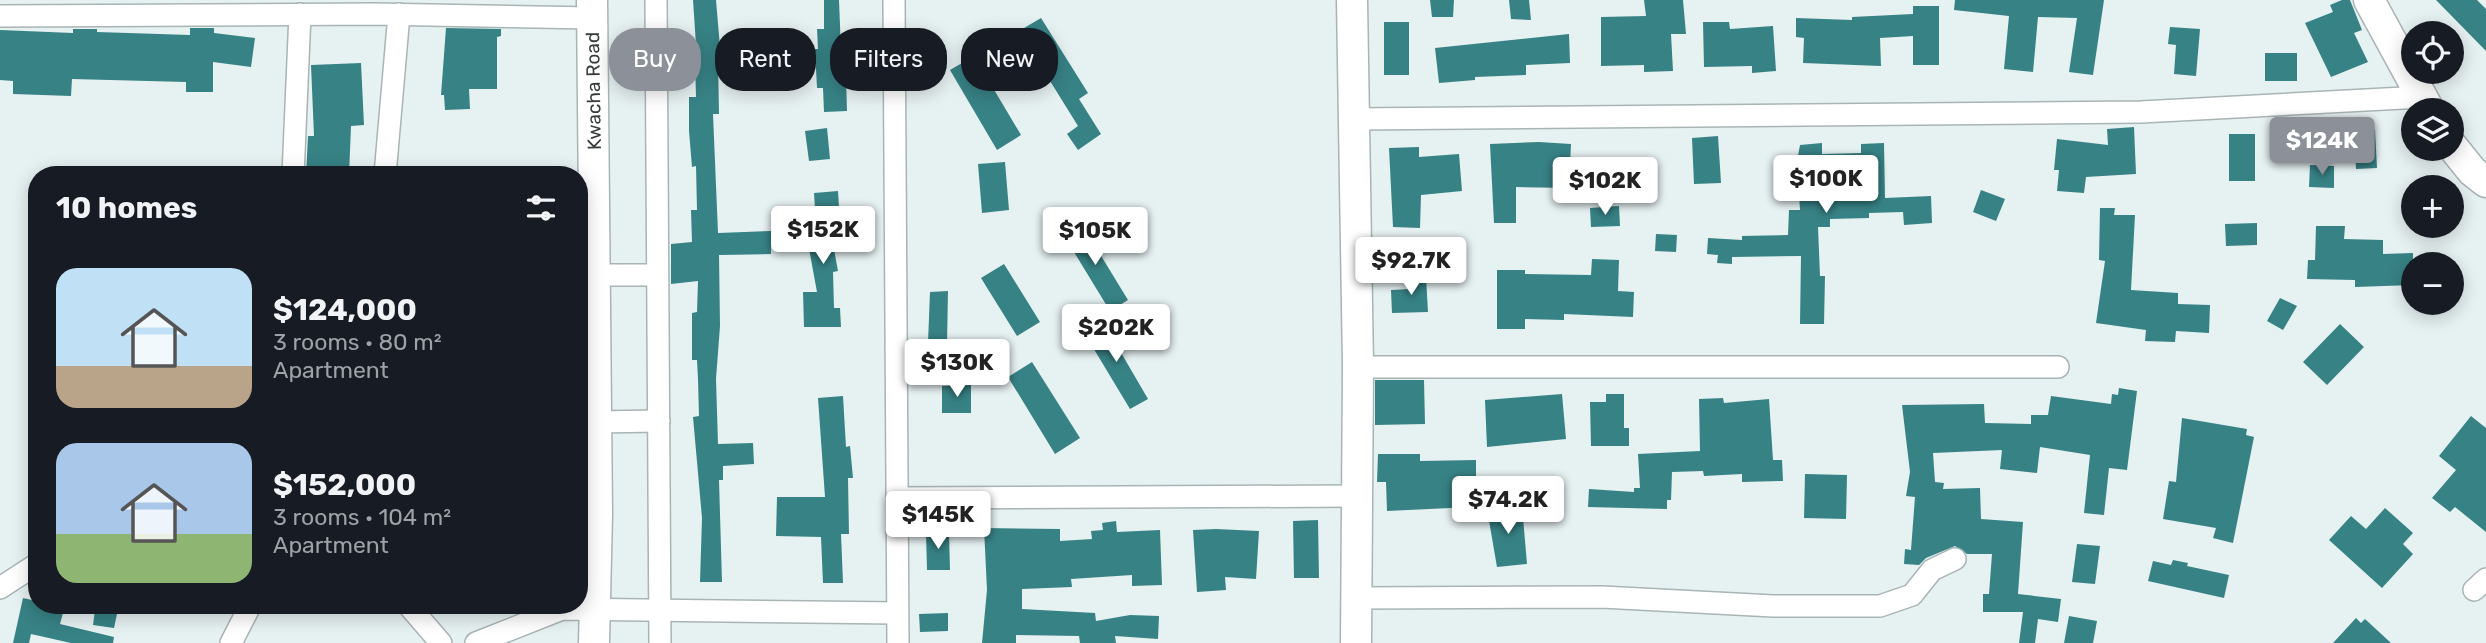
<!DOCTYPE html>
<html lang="en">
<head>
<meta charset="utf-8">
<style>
	body { margin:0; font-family:Rubik,sans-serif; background:#242831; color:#f1f3f6; height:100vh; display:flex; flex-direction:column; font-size:26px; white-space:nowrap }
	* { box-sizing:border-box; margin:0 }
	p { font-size:23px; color:#9ea1a6 }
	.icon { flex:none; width:38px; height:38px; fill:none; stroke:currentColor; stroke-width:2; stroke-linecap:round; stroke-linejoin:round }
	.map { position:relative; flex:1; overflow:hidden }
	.panel { position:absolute; left:28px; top:166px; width:560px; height:448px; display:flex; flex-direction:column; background:#171b24; border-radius:28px; box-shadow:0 4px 18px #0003 }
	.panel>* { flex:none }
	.hud { position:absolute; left:609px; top:28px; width:665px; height:63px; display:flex; gap:14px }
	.buttons { position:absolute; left:2401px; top:21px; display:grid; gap:14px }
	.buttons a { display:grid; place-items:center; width:63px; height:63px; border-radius:50%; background:#171b24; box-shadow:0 4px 18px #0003; font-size:35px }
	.price { position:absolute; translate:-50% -60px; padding:0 16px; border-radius:7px; background:#fff; color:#222; font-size:23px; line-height:46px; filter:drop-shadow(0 2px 4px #0008) }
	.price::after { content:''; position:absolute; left:50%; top:42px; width:21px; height:16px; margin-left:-10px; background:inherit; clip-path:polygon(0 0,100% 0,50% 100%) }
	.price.active { background:#8c9099; color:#fff }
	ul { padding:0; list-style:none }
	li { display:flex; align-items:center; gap:21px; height:175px; padding:0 28px }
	li span { display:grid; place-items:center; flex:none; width:196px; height:140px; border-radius:21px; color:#555 }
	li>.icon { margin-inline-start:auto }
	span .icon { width:84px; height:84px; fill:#fffc; stroke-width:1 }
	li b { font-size:30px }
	h2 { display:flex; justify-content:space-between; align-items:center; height:84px; padding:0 28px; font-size:30px }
	.chip { padding:0 24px; border-radius:28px; background:#171b24; box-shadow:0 4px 18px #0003; font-size:24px; line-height:63px }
	.chip.active { background:#8c9099; color:#fff }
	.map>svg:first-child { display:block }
	.building { fill:#378285 }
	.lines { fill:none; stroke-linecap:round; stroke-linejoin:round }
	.street-casing { stroke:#a9b4b4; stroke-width:24 }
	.secondary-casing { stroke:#a9b4b4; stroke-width:33 }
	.street { stroke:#fff; stroke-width:21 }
	.secondary { stroke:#fff; stroke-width:30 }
	.labels { text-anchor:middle; stroke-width:7; stroke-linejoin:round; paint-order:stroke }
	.street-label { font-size:19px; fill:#373c3c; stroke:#fff }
</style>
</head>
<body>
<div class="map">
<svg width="2486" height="643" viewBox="0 0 2486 643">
	<rect width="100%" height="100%" fill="#e6f1f2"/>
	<g class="building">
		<polygon points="693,0 716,0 721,59 718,59 719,114 713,114 718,233 771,231 771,254 719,255 720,326 716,379 718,444 753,443 754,464 723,466 723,480 719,480 722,582 700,582 702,518 693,417 699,416 698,379 697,360 692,360 692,313 697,312 698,281 671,284 671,244 692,242 691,210 697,210 696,166 692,167 689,131 689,97 696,97 695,61 692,62 690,46 696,45"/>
		<polygon points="824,0 839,0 842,76 846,76 847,111 824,112 823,88 817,88 815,49 818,49 817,29 824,29"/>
		<polygon points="1430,0 1454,0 1453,17 1432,17"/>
		<polygon points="1509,0 1529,0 1531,20 1511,19"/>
		<polygon points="1644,0 1683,0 1686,34 1671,34 1673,71 1644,72 1644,65 1601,66 1601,17 1646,16"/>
		<polygon points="1955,0 2104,0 2093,75 2069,72 2077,18 2038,17 2033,72 2004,69 2009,16 1954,10"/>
		<polygon points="2342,0 2350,0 2362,30 2354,33 2368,62 2331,77 2305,23 2333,12 2330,5"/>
		<polygon points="2436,0 2477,0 2486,9 2486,51"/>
		<polygon points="1913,6 1939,6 1939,65 1913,65 1913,36 1880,38 1881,66 1803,63 1804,38 1796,37 1796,18 1852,20 1852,17 1913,14"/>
		<polygon points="1041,18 1088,93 1079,99 1101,134 1078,150 1067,134 1078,126 1019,31"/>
		<rect x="1384" y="22" width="25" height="53"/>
		<polygon points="1703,22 1729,22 1730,29 1773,26 1776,71 1752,73 1752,66 1704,67"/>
		<polygon points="2170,27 2200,29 2196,76 2174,74 2176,45 2168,44"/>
		<polygon points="190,28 214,28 214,33 255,38 251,67 213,62 213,92 186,92 186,82 72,79 71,96 13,94 13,81 0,80 0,30 73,33 73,29 97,29 97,32 190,35"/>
		<polygon points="446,28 501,29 501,36 497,37 497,89 469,89 470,109 445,110 444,95 441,95"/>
		<polygon points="1569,34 1570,63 1526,65 1526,75 1475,77 1475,80 1439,83 1435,48"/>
		<rect x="2265" y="53" width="32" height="28"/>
		<polygon points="974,56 1021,135 997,150 950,70"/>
		<polygon points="361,63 364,125 351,126 349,175 306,175 308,136 314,136 311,65"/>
		<polygon points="2134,127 2136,174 2086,177 2084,193 2057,191 2059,170 2054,170 2057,139 2108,145 2107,129"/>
		<polygon points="827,128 830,159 809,161 805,131"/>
		<polygon points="2375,130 2377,168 2356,169 2354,131"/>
		<rect x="2229" y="134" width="26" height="47"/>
		<polygon points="1718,136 1721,183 1694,184 1692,138"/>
		<polygon points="1539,142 1571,144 1569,188 1516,187 1516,223 1494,223 1490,144"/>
		<polygon points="1822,143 1822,154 1861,153 1861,144 1884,143 1885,198 1931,196 1932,223 1904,225 1903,212 1869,213 1869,218 1830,219 1830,227 1818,227 1820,276 1825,276 1824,324 1800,324 1801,256 1732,257 1732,264 1717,263 1718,255 1707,254 1708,238 1742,240 1742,236 1788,235 1789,210 1800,210 1797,161 1800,145"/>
		<polygon points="1419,147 1419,157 1459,154 1462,191 1421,195 1420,228 1393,227 1389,148"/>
		<polygon points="1005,162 1009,210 982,213 978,164"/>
		<polygon points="2310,165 2334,166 2334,188 2309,187"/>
		<polygon points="1981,190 2005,199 1996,221 1973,212"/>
		<polygon points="838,191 840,222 829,223 838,271 833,272 834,308 840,308 841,327 804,327 803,292 817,292 808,243 817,242 814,193"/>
		<polygon points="1619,206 1620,226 1591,227 1590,208"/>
		<polygon points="2100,208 2115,208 2114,215 2135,215 2131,290 2178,293 2178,304 2210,305 2209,333 2176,331 2175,342 2145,341 2146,330 2096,323 2105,261 2099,260"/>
		<polygon points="1081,223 1128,300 1110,311 1063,234"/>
		<polygon points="2257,223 2257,245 2226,246 2225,224"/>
		<polygon points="2316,226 2345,226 2344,239 2383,240 2383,254 2413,253 2413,285 2355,287 2355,280 2307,279 2308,260 2315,260"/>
		<polygon points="1656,234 1677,235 1676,252 1655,251"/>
		<polygon points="1592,259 1619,260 1618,291 1634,292 1633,317 1564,314 1564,320 1525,319 1525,329 1497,329 1497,270 1525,270 1525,274 1591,275"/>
		<polygon points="1004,264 1040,322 1017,336 981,278"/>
		<polygon points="1409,277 1426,277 1428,312 1392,313 1391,290 1410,289"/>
		<polygon points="948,291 947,344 928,343 930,292"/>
		<polygon points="2280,298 2297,306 2283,330 2267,321"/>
		<polygon points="1102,320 1148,399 1130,409 1083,331"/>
		<polygon points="2340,324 2364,347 2327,385 2303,362"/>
		<polygon points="1032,362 1080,438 1055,454 1008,377"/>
		<polygon points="1375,380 1424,380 1425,424 1375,425"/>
		<polygon points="971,385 971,413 942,413 942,386"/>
		<polygon points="2119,388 2137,391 2127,470 2109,468 2104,515 2084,513 2090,455 2040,447 2037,473 2000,469 2002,450 1933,453 1935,482 1944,483 1943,489 1980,488 1981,519 2023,522 2018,594 2061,599 2058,622 2038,619 2035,643 2019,643 2023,612 1983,612 1983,594 1989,594 1992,554 1967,554 1955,546 1926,558 1919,565 1904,564 1905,549 1911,550 1915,497 1906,496 1910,472 1902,405 1984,404 1985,423 2031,424 2031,415 2048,415 2051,396 2111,404 2112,394 2118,395"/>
		<polygon points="1562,394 1566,439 1487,447 1485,400"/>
		<polygon points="1606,394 1624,394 1624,428 1629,428 1629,446 1591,446 1590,402 1606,402"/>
		<polygon points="843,396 846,447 850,446 853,478 848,478 849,534 841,534 843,583 823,583 821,537 776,536 777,497 825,497 818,398"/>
		<polygon points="1723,398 1724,403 1769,399 1773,460 1782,460 1783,481 1742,482 1742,474 1704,476 1703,471 1672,472 1671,500 1667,500 1667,509 1588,507 1589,489 1634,492 1634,488 1640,488 1638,454 1700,451 1699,399"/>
		<polygon points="2471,416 2486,428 2486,532 2455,507 2450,512 2432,498 2456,470 2439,456"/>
		<polygon points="2182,418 2247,429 2246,435 2254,437 2233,543 2213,538 2216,528 2163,519 2169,481 2176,482"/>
		<polygon points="1378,454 1420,454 1420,461 1476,460 1476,480 1470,480 1471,507 1387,511 1386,482 1377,482"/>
		<polygon points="1805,474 1847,475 1846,519 1804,518"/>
		<polygon points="1522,506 1527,564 1497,567 1487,509"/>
		<polygon points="2385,508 2413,533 2403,544 2413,554 2382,588 2329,540 2351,516 2366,529"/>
		<polygon points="1318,520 1319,578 1294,578 1293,521"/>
		<polygon points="1116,521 1117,532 1160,530 1162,585 1132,586 1132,575 1071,579 1072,587 1022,589 1022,609 1095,613 1096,621 1130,615 1159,616 1158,639 1115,636 1116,643 1080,643 1079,636 1016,635 1016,643 982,643 987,590 984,528 1060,529 1060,541 1092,539 1091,531 1103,530 1102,523"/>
		<polygon points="1216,529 1259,531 1256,579 1225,577 1226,590 1197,592 1193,530"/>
		<polygon points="949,532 950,570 927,570 926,533"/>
		<polygon points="2077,544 2100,546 2095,584 2072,582"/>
		<polygon points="2173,560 2188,563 2187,566 2229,575 2224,598 2148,581 2153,561 2171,565"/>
		<polygon points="23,598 37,601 37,606 65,606 60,624 114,637 113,643 71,643 31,634 29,643 13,643"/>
		<polygon points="95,610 117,614 114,628 93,625"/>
		<polygon points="948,613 948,631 920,632 919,614"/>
		<polygon points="2069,616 2097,621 2093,643 2064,643"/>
		<polygon points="2356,618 2361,623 2365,619 2391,643 2333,643"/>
	</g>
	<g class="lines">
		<defs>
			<g id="street">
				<polyline points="656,0 660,643"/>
				<polyline points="894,0 898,643"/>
				<polyline points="0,16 375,14 592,18"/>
				<polyline points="1355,119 2141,112 2422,97"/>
				<polyline points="293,175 300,14"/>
				<polyline points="385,175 399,14"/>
				<polyline points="594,275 656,275"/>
				<polyline points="1358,367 2058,367"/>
				<polyline points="596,422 659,421"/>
				<polyline points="897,498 1358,496"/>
				<polyline points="0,588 37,564"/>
				<polyline points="2474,590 2486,579"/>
				<polyline points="1358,598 1602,597 1773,606 1880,606 1912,595 1932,570 1955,559"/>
				<polyline points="409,606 441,643"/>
				<polyline points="231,643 250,606"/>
				<polyline points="476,643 562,609 897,613"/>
			</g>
			<g id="secondary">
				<polyline points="592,0 597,514 594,643"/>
				<polyline points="1352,0 1358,367 1356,643"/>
				<polyline points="2369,0 2429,110"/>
				<polyline points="2452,146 2472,171 2486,182"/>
			</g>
		</defs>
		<use href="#street" class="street-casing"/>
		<use href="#secondary" class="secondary-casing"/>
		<use href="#street" class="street"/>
		<use href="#secondary" class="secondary"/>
	</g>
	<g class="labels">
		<g class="street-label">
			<text transform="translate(593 91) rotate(-91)" y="7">Kwacha Road</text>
		</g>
	</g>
</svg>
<div class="buttons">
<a><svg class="icon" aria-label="locate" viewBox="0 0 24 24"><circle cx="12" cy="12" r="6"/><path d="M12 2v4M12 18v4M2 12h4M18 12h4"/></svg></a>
<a><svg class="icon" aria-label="layers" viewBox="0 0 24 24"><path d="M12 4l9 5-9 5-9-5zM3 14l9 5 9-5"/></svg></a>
<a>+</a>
<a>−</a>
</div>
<b class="price active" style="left:2322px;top:177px">$124K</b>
<b class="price" style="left:1826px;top:215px">$100K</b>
<b class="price" style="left:1605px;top:217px">$102K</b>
<b class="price" style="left:823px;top:266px">$152K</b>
<b class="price" style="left:1095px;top:267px">$105K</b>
<b class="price" style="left:1411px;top:297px">$92.7K</b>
<b class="price" style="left:1116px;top:364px">$202K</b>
<b class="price" style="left:957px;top:399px">$130K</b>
<b class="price" style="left:1508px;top:536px">$74.2K</b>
<b class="price" style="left:938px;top:551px">$145K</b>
<div class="hud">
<a class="chip active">Buy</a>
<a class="chip">Rent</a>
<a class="chip">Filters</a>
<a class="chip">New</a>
</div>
<section class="panel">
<h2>10 homes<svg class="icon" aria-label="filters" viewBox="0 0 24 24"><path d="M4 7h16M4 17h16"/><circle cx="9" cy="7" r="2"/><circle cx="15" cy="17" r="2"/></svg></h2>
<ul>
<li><span style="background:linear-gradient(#bfe0f5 70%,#b9a48a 0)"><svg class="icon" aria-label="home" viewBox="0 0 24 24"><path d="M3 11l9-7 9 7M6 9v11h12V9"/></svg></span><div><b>$124,000</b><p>3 rooms · 80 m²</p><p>Apartment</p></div></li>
<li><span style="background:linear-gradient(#a9c7e8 65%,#8fb573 0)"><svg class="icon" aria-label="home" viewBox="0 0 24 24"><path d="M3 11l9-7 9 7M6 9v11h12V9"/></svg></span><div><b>$152,000</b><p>3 rooms · 104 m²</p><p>Apartment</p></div></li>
</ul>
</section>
</div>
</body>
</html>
